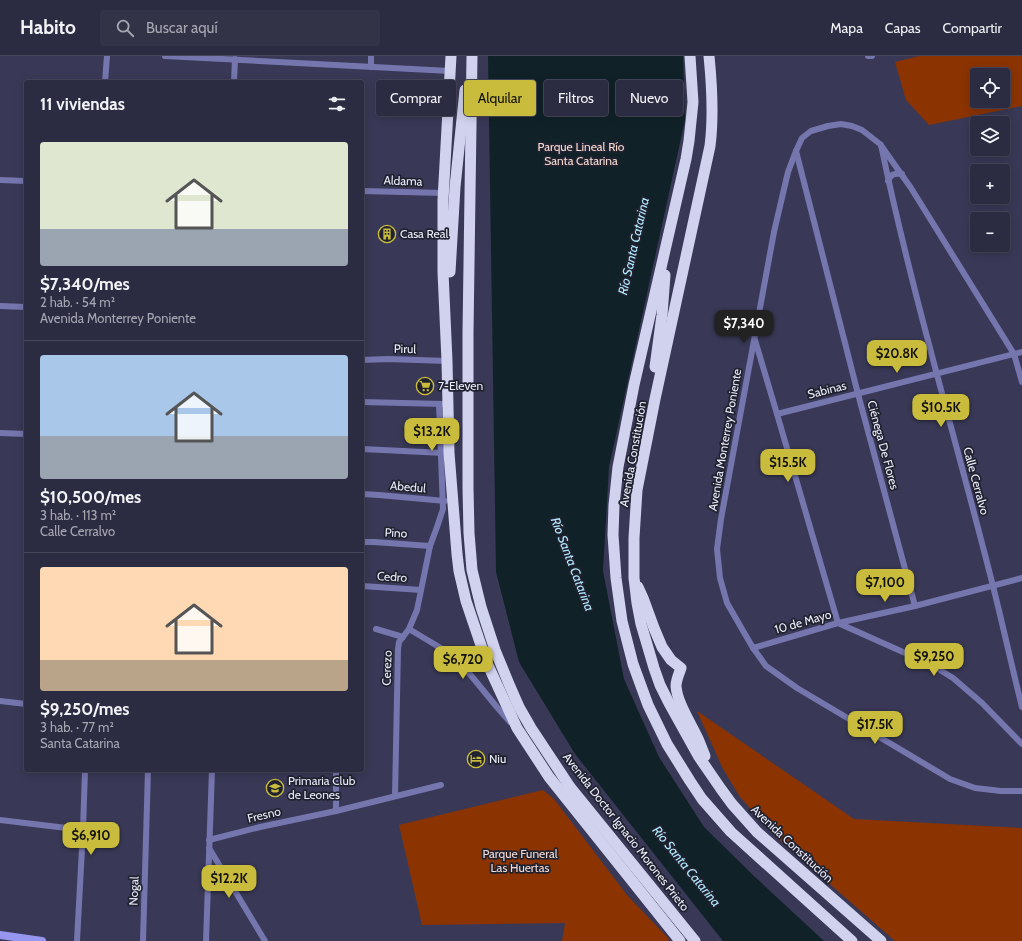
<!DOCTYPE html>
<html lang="es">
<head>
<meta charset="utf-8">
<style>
	body { margin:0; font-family:Cabin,sans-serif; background:#333348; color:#f1f3f6; height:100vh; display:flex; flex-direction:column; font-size:15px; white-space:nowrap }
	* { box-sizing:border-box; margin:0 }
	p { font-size:13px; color:#a6a7b1 }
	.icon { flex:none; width:22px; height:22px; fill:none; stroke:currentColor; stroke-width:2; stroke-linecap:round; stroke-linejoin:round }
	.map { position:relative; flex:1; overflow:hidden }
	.panel { position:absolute; left:24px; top:24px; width:340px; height:692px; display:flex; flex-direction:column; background:#2b2b41; border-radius:4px; box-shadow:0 2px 10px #0003,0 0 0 1px #47475a }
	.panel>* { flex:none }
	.banner { position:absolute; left:376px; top:24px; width:380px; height:36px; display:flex; gap:8px }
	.tools { position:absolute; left:970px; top:12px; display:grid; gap:8px }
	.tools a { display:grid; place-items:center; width:40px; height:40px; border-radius:4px; background:#2b2b41; box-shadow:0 2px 10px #0003,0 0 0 1px #47475a; font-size:20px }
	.price { position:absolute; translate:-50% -34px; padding:0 9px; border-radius:8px; background:#c9bb3b; color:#111; font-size:13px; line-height:26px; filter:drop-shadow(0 1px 2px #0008) }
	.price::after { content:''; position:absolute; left:50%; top:24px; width:12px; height:9px; margin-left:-6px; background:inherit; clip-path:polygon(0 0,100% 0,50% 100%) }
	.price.active { background:#222; color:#fff }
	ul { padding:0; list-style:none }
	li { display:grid; align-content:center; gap:8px; height:212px; padding:0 16px }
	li+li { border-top:1px solid #47475a }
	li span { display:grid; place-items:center; height:124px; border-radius:4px; color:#555 }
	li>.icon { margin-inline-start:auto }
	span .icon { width:72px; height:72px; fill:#fffc; stroke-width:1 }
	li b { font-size:17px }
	h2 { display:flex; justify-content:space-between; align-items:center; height:48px; padding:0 16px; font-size:17px }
	.pill { padding:0 14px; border-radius:4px; background:#2b2b41; box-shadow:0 2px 10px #0003,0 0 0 1px #47475a; font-size:14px; line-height:36px }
	.pill.active { background:#c9bb3b; color:#111 }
	header { display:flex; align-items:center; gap:24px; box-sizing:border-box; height:56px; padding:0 20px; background:#2b2b41; border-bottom:1px solid #47475a }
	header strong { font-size:19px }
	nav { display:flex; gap:22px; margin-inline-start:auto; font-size:14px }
	.search { width:280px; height:36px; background:#333348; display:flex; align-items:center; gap:10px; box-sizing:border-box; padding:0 14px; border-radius:4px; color:#a6a7b1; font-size:15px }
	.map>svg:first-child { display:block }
	.green { fill:#8b3301; fill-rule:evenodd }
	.water { fill:#102228 }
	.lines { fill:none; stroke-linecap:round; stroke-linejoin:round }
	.street { stroke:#7676af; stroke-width:6 }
	.secondary { stroke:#9695ef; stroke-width:8 }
	.highway { stroke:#d1d2ee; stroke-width:11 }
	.labels { text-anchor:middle; stroke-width:3.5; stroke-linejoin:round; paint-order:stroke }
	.park-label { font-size:12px; fill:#f3d9cf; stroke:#212230 }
	.street-label { font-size:12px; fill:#ecedfc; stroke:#212230 }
	.poi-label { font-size:12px; fill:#ecedfc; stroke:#212230; text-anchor:start }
	.water-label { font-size:13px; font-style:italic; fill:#b1eaff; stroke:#212230 }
</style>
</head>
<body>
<header>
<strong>Habito</strong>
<div class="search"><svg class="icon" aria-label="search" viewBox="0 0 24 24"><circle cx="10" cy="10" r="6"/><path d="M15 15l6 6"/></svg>Buscar aquí</div>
<nav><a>Mapa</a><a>Capas</a><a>Compartir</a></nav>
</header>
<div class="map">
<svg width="1022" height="885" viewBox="0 0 1022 885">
	<rect width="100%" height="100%" fill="#393957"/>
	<g class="green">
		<path d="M919,0H1022V50L929,69L906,44L895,6ZM977,19H1003V45H977Z"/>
		<polygon points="697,655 854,763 1022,772 1022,885 895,885 776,781 740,741 723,713"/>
		<polygon points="543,734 554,743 627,839 669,883 668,885 562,885 565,867 422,869 399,769"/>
	</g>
	<polygon class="water" points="488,0 683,0 685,64 609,411 603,515 624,623 659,701 704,771 754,820 824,885 723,885 575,698 519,606 496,516"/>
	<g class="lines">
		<g class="street">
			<polyline points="165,0 450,15"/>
			<polyline points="868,0 872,0"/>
			<polyline points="371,11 371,0"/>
			<polyline points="105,26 107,0"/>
			<polyline points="234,26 235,3"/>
			<path d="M881,89C912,238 956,383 993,530C1003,570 1012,611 1022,651"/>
			<polyline points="796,95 858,338 915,550"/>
			<polyline points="0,124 26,125"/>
			<path d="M888,125C891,118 894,117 902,118"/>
			<polyline points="362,135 444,137"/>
			<polyline points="0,250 26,251"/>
			<polyline points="755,284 777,358 838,567 932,609 953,622 982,647 1022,688"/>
			<polyline points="362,304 388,303 447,305"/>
			<polyline points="1022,326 1014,298 911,132 880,88 862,74 852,70 841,68 828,70 811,75 802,82 796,95 788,116 774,176 721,463 717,493 720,522 727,547 753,592 766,610 797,632 950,723 975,732 1001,735 1022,735"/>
			<polyline points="362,346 443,348"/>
			<polyline points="777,358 1022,296"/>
			<polyline points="0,377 26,378"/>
			<polyline points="362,393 444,397"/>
			<polyline points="362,438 379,439 445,445"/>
			<polyline points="362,486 374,486 430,490"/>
			<polyline points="362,530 421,534"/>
			<polyline points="376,573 403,581"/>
			<polyline points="409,573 439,591 452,599 464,611 496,650 510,666"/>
			<polyline points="753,592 838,567 915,550 1022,522"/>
			<polyline points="0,645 26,648"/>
			<polyline points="395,740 398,593 399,586 409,573 417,554 430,490 437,471 443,453 439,348"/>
			<polyline points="336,755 336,714"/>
			<polyline points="0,764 83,774"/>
			<polyline points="209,784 260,771 336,755 441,729"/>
			<polyline points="209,792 265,885"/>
			<polyline points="77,885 83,774 85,714"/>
			<polyline points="143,885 148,714"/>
			<polyline points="206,885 212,714"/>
		</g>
		<polyline class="secondary" points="0,879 42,885"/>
		<g class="highway">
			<polyline points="451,0 443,144 443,216 447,305 449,397 457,498 459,515 466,545 487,607 517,672 549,721 680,885"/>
			<polyline points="472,0 468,277 468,432 469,477 472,514 481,551 495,594 509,628 519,651 531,672 570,731 695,885"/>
			<polyline points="690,0 693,46 689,85 686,103 634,329 618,411 614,449 613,479 616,522 622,565 633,608 648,649 667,688 690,725 702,743 731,776 852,885"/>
			<path d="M709,0C712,30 714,59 710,90L655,343L637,434L634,482V522L637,547L641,568L654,612L660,629L669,647L699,701L721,733L732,748L757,776L881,885"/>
			<polyline points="450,216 455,131 465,34"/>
			<polyline points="655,311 662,259 665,219"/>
			<path d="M638,531L643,542L654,572L662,591L671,604L681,612C679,618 676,624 676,630C677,647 692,669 699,685C701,690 703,695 705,700"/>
		</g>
	</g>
	<defs>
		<symbol id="building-ring" viewBox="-11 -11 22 22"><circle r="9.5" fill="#212230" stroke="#c9bb3b" stroke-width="1.5"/><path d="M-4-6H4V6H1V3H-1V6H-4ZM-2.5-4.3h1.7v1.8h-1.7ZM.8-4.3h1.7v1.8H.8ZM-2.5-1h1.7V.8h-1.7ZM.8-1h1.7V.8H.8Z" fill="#c9bb3b"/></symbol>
		<symbol id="supermarket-ring" viewBox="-11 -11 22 22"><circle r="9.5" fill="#212230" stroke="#c9bb3b" stroke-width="1.5"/><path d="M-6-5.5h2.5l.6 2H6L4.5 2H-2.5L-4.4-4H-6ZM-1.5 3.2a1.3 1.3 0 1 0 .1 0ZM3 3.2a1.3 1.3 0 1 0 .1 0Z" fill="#c9bb3b"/></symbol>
		<symbol id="hotel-ring" viewBox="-11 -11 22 22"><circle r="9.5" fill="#212230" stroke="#c9bb3b" stroke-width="1.5"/><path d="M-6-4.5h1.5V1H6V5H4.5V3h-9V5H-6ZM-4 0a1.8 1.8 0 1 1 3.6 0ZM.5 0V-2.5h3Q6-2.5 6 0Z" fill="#c9bb3b"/></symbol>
		<symbol id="school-ring" viewBox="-11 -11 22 22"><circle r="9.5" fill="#212230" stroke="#c9bb3b" stroke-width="1.5"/><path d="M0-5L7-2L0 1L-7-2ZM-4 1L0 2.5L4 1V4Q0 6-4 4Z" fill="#c9bb3b"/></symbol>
	</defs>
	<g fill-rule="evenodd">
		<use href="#building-ring" x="377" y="168" width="20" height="20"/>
		<use href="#supermarket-ring" x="415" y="320" width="20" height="20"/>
		<use href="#hotel-ring" x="466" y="693" width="20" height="20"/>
		<use href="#school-ring" x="265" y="722" width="20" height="20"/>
	</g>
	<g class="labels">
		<g class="park-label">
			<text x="581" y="95">Parque Lineal Río<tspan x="581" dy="14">Santa Catarina</tspan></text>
			<text x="520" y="802">Parque Funeral<tspan x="520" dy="14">Las Huertas</tspan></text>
		</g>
		<g class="street-label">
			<text transform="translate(403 125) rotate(2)" y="4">Aldama</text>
			<text transform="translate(405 293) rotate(1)" y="4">Pirul</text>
			<text transform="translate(827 334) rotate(-14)" y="4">Sabinas</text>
			<text transform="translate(725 384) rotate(-80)" y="4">Avenida Monterrey Poniente</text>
			<text transform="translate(883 389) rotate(75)" y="4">Ciénega De Flores</text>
			<text transform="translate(633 398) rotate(-80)" y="4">Avenida Constitución</text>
			<text transform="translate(976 425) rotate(75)" y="4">Calle Cerralvo</text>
			<text transform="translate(408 431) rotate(5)" y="4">Abedul</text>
			<text transform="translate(396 477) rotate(3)" y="4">Pino</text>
			<text transform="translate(392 521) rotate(4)" y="4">Cedro</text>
			<text transform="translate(803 566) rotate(-16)" y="4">10 de Mayo</text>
			<text transform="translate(387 612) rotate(-88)" y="4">Cerezo</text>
			<text transform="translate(264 759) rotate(-13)" y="4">Fresno</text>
			<text transform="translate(626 776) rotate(52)" y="4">Avenida Doctor Ignacio Morones Prieto</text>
			<text transform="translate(792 788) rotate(43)" y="4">Avenida Constitución</text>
			<text transform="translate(134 835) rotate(-88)" y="4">Nogal</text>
		</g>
		<g class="poi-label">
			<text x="400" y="182">Casa Real</text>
			<text x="438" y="334">7-Eleven</text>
			<text x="489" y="707">Niu</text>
			<text x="288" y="729">Primaria Club<tspan x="288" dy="14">de Leones</tspan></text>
		</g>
		<g class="water-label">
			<text transform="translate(633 190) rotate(-77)" y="5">Río Santa Catarina</text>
			<text transform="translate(573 508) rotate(69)" y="5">Río Santa Catarina</text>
			<text transform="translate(687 810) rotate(51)" y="5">Río Santa Catarina</text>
		</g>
	</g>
</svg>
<div class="tools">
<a><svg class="icon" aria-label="locate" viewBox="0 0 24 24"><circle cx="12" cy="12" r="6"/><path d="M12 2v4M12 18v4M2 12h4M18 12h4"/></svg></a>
<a><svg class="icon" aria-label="layers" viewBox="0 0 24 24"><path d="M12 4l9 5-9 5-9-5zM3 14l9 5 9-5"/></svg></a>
<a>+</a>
<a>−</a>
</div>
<b class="price active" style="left:744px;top:288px">$7,340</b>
<b class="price" style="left:897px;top:318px">$20.8K</b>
<b class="price" style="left:941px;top:372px">$10.5K</b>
<b class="price" style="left:432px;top:396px">$13.2K</b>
<b class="price" style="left:788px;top:427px">$15.5K</b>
<b class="price" style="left:885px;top:547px">$7,100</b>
<b class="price" style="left:934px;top:621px">$9,250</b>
<b class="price" style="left:463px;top:624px">$6,720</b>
<b class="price" style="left:875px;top:689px">$17.5K</b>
<b class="price" style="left:91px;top:800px">$6,910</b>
<b class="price" style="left:229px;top:843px">$12.2K</b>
<div class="banner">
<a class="pill">Comprar</a>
<a class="pill active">Alquilar</a>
<a class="pill">Filtros</a>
<a class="pill">Nuevo</a>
</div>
<section class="panel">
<h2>11 viviendas<svg class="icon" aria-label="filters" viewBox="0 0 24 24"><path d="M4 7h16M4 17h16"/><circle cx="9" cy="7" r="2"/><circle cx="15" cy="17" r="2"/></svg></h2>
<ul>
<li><span style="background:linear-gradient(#dfe7d0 70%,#9aa5b1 0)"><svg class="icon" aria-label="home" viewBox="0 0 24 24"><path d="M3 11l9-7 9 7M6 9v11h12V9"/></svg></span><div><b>$7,340/mes</b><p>2 hab. · 54 m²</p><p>Avenida Monterrey Poniente</p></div></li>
<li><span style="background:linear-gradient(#a9c7e8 65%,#9aa5b1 0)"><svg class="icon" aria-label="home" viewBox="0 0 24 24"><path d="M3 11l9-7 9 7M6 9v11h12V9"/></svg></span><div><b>$10,500/mes</b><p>3 hab. · 113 m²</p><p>Calle Cerralvo</p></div></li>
<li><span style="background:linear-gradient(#ffd9b3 75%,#b9a48a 0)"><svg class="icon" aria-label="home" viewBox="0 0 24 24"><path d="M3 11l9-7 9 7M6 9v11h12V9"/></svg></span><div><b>$9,250/mes</b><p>3 hab. · 77 m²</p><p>Santa Catarina</p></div></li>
</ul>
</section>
</div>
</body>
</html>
